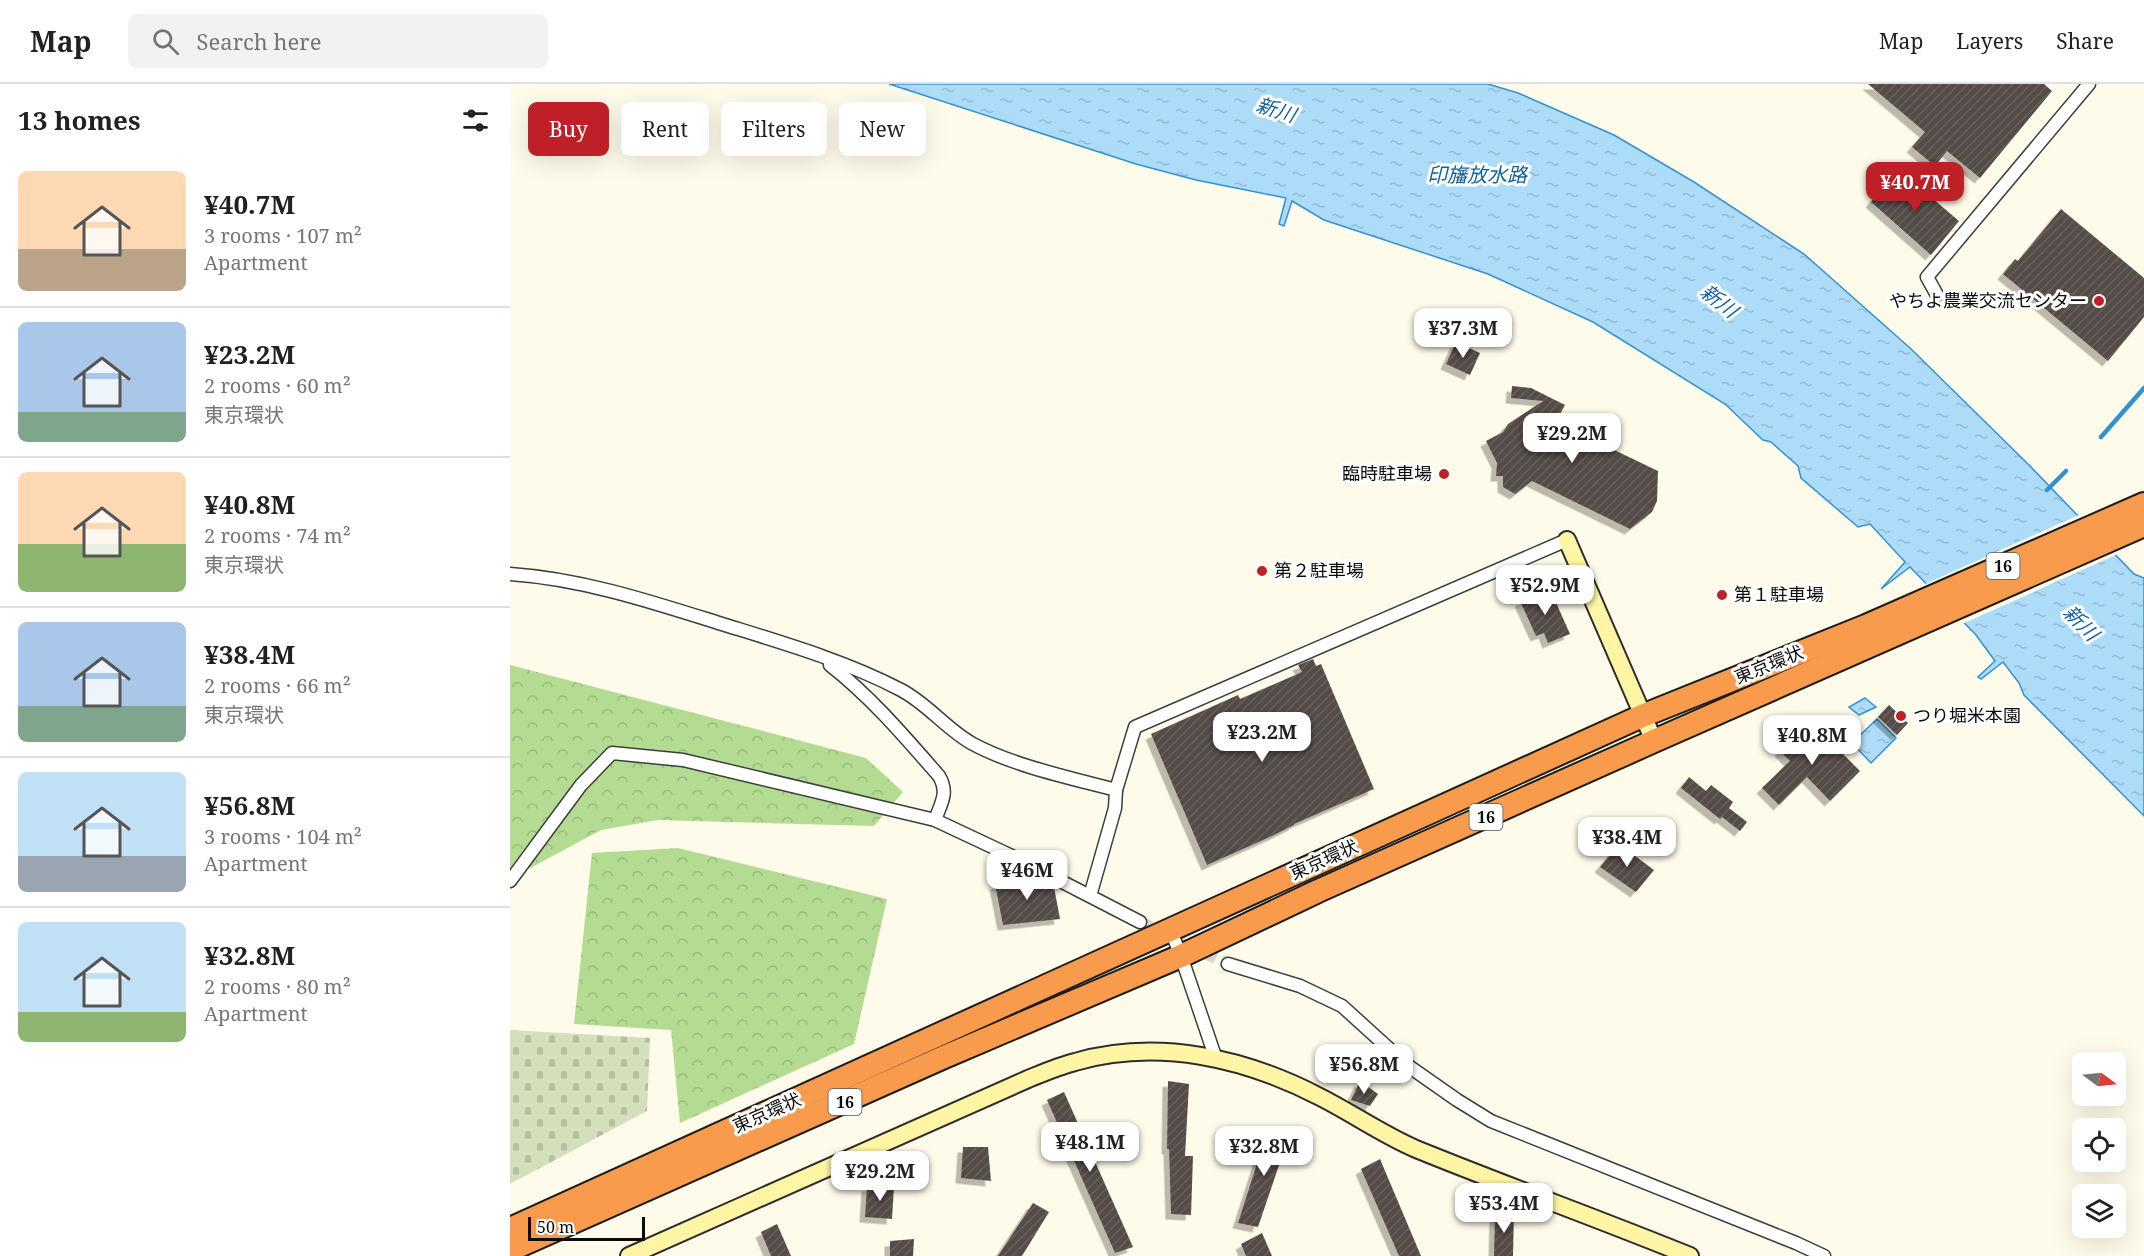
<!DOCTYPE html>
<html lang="en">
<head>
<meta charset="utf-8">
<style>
	body { margin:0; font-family:"Noto Serif","Noto Sans JP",serif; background:#f2f2f2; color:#202124; height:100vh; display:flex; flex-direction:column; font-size:22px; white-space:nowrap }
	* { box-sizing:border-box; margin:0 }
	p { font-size:20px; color:#757577 }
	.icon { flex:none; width:33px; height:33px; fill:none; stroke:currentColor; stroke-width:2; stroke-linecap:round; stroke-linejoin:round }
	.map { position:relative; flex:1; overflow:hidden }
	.panel { display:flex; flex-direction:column; background:#fff; width:510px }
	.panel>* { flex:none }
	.banner { position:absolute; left:18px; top:18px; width:570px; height:54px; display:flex; gap:12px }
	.needle { width:39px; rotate:105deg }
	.tools { position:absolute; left:1562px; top:968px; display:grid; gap:12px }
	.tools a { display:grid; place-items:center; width:54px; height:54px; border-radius:9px; background:#fff; box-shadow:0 6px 24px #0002; font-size:30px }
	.scale { position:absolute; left:18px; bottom:15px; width:117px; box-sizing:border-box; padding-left:6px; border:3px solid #0b0b0b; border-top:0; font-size:16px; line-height:21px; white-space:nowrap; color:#0b0b0b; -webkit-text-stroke:4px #fff; paint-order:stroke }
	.price { position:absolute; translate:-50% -51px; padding:0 14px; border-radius:12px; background:#fff; color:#222; font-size:20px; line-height:39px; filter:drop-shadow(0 2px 3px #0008) }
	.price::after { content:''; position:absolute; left:50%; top:36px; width:18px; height:14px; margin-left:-9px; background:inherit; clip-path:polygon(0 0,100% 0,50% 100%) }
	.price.selected { background:#bf2028; color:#fff }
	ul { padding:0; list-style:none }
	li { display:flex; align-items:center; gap:18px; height:150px; padding:0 18px }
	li+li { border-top:2px solid #e0e0e0 }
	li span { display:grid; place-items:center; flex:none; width:168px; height:120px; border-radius:9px; color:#555 }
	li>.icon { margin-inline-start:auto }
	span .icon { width:72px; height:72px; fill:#fffc; stroke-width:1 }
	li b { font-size:26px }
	h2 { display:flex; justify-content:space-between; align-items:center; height:72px; padding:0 18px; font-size:26px }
	.tag { padding:0 21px; border-radius:9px; background:#fff; box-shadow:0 6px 24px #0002; font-size:21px; line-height:54px }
	.tag.selected { background:#bf2028; color:#fff }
	header { display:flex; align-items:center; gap:36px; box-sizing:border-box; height:84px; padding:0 30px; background:#fff; border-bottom:2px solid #e0e0e0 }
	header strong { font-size:28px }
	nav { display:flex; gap:33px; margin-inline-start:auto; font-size:21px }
	.search { width:420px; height:54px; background:#f2f2f2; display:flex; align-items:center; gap:15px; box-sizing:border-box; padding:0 21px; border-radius:9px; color:#757577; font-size:22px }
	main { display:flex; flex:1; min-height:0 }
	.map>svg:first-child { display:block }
	.forest { fill:url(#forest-crowns) }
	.cemetery { fill:url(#cemetery-stones) }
	.water { fill:url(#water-ripples); stroke:#3192d1; stroke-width:1.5 }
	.pier { fill:#fffbea }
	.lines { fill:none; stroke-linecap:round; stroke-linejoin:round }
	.stream { stroke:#3192d1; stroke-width:4.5 }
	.building { fill:url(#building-hatch); filter:url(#shadow) }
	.street-tunnel { stroke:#dad7c9; stroke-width:12; stroke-dasharray:12 6; stroke-linecap:butt }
	.street-casing { stroke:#3e3e3e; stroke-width:15 }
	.secondary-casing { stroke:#2d2d2d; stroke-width:20 }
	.highway-casing { stroke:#1c1c1c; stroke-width:26 }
	.street { stroke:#fff; stroke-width:12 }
	.secondary { stroke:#fff5a5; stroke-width:16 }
	.highway { stroke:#f99b4d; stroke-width:22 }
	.poi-dot { fill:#bf2028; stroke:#fff; stroke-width:2 }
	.labels { text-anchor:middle; stroke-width:6; stroke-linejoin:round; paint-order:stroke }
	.shield { fill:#fff; stroke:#545454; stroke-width:1.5 }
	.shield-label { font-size:16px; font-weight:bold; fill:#0b0b0b }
	.poi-label { font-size:18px; fill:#0b0b0b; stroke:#fff; text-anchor:start }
	.street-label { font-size:18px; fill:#0b0b0b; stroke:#fff }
	.water-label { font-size:20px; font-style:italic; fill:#1262a0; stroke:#fff }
</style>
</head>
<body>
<header>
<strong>Map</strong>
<div class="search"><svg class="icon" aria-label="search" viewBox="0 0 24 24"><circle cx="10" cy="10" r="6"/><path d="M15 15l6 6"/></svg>Search here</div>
<nav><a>Map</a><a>Layers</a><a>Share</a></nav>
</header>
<main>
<section class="panel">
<h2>13 homes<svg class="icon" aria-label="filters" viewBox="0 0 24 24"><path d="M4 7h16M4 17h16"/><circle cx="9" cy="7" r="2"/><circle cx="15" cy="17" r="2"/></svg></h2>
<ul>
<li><span style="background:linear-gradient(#ffd9b3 65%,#b9a48a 0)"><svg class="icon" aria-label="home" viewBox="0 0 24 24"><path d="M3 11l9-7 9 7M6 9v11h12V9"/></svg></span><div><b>¥40.7M</b><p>3 rooms · 107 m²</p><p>Apartment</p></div></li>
<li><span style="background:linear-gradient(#a9c7e8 75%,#7fa58c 0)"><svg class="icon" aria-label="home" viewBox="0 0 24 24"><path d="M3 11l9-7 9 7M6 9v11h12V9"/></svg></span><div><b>¥23.2M</b><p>2 rooms · 60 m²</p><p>東京環状</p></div></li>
<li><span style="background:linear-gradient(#ffd9b3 60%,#8fb573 0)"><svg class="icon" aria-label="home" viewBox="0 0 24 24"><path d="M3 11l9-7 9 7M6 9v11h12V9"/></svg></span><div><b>¥40.8M</b><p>2 rooms · 74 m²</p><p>東京環状</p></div></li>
<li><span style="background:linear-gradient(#a9c7e8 70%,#7fa58c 0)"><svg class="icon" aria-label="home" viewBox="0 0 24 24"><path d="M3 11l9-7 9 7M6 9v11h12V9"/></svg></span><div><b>¥38.4M</b><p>2 rooms · 66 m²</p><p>東京環状</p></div></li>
<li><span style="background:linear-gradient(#bfe0f5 70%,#9aa5b1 0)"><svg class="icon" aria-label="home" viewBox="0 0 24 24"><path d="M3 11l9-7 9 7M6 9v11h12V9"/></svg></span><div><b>¥56.8M</b><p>3 rooms · 104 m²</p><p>Apartment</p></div></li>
<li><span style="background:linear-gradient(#bfe0f5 75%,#8fb573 0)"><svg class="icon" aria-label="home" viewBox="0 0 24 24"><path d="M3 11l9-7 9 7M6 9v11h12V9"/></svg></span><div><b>¥32.8M</b><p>2 rooms · 80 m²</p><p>Apartment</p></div></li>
</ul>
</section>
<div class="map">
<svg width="1634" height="1172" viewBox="0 0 1634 1172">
	<defs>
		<pattern id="forest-crowns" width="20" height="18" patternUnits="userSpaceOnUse" patternTransform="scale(1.5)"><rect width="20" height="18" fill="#b3db92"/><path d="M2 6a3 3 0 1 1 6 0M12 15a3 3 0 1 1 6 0" fill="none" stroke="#99bb7d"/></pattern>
		<pattern id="cemetery-stones" width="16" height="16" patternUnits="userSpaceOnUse" patternTransform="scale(1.5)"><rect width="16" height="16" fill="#d4e0bb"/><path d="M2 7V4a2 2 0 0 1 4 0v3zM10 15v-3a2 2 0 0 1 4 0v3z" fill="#b5bf9f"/></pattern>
		<pattern id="water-ripples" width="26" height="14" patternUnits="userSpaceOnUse" patternTransform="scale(1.5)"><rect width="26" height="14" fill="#addcf8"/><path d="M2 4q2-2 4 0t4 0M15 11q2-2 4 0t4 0" fill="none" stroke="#94bbd3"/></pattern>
		<pattern id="building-hatch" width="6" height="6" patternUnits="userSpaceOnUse" patternTransform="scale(1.5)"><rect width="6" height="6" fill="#544c47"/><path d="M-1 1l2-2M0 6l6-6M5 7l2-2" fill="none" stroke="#68615d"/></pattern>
		<filter id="shadow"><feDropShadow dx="-5.5" dy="5.5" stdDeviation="0" flood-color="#0004"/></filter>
	</defs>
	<rect width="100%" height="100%" fill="#fffbea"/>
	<g class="forest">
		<polygon points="0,581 356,674 393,708 364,742 148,736 91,746 0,795"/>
		<polygon points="168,764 377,815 344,960 170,1039 161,946 64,940 82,769"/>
	</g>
	<polygon class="cemetery" points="0,946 140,954 137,1027 0,1100"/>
	<g class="water">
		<polygon points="379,0 978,0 1008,9 1104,51 1184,98 1294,170 1400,264 1519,381 1624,490 1634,494 1634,732 1514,611 1509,599 1493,578 1471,595 1468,593 1485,577 1466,551 1400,483 1371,505 1395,478 1360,440 1348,443 1291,394 1288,382 1261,358 1253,356 1215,320 1083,238 978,190 814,136 782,117 774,142 769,140 776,114 686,96 626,80"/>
		<polygon points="1355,614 1366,623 1349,631 1339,623"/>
		<polygon points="1367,635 1386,654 1361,679 1342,659"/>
	</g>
	<polygon class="pier" points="1571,430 1610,469 1452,540 1413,501"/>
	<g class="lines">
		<g class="stream">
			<polyline points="1591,353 1634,304"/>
			<polyline points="1537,406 1556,387"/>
		</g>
	</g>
	<g class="building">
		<polygon points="1358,0 1534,0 1542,7 1470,94 1437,67 1425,82 1402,63 1415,48"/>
		<polygon points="1384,91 1391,96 1395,91 1449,137 1421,171 1361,118"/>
		<polygon points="1551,125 1634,194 1634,233 1598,277 1493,190 1505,175 1508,177"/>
		<polygon points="946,258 970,269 960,291 936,280"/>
		<polygon points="1002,302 1021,304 1055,321 1046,338 1148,387 1147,417 1142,428 1120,445 1022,397 1005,410 993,403 993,392 986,392 987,379 976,357 993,348 998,340 1033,317 1001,314"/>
		<polygon points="1040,505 1060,550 1038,559 1034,549 1026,552 1010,517"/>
		<polygon points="803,575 806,582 811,580 864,705 784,740 784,741 762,752 697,781 641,650 728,611 730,615 792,588 788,581"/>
		<polygon points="1379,621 1398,639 1387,651 1368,633"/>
		<polygon points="1300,637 1350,687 1320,717 1297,693 1269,721 1252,704 1280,677 1270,667"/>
		<polygon points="1179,693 1196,707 1201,701 1223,718 1219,724 1237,738 1230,747 1212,733 1210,735 1171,704"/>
		<polygon points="1109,760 1144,786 1126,808 1090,783"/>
		<polygon points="522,792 544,803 550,835 493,841 485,800"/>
		<polygon points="658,997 679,1000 675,1072 683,1072 681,1131 661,1130 659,1065 657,1065"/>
		<polygon points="850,997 868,1010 860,1022 841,1016"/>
		<polygon points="554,1008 623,1163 605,1169 537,1016"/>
		<polygon points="759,1042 780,1049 748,1143 728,1139"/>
		<polygon points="453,1063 478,1063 481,1097 451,1094"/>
		<polygon points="870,1075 911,1172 889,1172 851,1085"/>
		<polygon points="357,1102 384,1103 382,1135 355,1133"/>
		<polygon points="523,1119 539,1128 512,1172 488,1172"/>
		<polygon points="1004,1127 1003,1172 984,1172 985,1128"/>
		<polygon points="267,1140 281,1172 261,1172 251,1148"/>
		<polygon points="752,1149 762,1172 736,1172 731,1160"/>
		<polygon points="404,1155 403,1172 380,1172 380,1157"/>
	</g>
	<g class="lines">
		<polyline class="street-tunnel" points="630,838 718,880"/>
		<defs>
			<g id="street">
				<polyline points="1427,211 1417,193 1579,0"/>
				<path d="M0,490C73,495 142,518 212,540C270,558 336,577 391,606C418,620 437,646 463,660C504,682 561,694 606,706"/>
				<path d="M320,581C361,613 395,653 429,692C439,709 431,719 425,736"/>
				<polyline points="0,797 71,701 102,669 173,676 425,736 508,775 630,838"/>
				<polyline points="580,812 605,724 606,706 625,643 1057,456"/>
				<polyline points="660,845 671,872 706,975"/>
				<polyline points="718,880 790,902 832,922 897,981 947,1016 981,1037 1286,1159 1314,1172"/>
			</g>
			<g id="secondary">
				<polyline points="1057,456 1144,657"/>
				<path d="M119,1172L518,995C533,989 549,982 565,978C648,954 735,974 810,1013C842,1029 873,1051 906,1065C997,1102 1089,1135 1180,1172"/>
			</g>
			<g id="highway">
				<polyline points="0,1145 1132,632 1356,542 1634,420"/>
				<polyline points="0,1166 434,973 671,872 808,807 1144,657 1634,441"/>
			</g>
		</defs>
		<use href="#street" class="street-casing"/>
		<use href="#secondary" class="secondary-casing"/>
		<use href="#highway" class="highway-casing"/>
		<use href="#street" class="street"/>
		<use href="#secondary" class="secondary"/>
		<use href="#highway" class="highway"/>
	</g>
	<g class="poi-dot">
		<circle cx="1589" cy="217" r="6"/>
		<circle cx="934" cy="390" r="6"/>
		<circle cx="752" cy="487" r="6"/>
		<circle cx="1212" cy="511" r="6"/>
		<circle cx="1391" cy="632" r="6"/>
	</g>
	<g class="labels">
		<g class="shield">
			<rect x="1476.5" y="469" width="33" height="26" rx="4.5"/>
			<rect x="959.5" y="720" width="33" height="26" rx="4.5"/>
			<rect x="318.5" y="1005" width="33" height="26" rx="4.5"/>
		</g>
		<g class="shield-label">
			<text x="1493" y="488">16</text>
			<text x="976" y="739">16</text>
			<text x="335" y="1024">16</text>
		</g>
		<g class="poi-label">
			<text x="1577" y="223" text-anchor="end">やちよ農業交流センター</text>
			<text x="922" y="396" text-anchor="end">臨時駐車場</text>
			<text x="764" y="493">第２駐車場</text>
			<text x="1224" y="517">第１駐車場</text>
			<text x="1403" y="638">つり堀米本園</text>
		</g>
		<g class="street-label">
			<text transform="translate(1259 581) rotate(-22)" y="6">東京環状</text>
			<text transform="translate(814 776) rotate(-24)" y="6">東京環状</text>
			<text transform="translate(257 1029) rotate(-24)" y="6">東京環状</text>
		</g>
		<g class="water-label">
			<text transform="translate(766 26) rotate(17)" y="7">新川</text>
			<text x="967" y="98">印旛放水路</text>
			<text transform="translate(1209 217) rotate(38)" y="7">新川</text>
			<text transform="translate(1571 539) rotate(45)" y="7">新川</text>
		</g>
	</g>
</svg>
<div class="tools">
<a><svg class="needle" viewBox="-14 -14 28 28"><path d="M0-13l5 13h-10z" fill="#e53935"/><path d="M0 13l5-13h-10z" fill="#757577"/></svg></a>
<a><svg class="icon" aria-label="locate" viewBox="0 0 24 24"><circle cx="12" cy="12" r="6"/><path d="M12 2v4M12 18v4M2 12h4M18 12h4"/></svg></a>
<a><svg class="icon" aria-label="layers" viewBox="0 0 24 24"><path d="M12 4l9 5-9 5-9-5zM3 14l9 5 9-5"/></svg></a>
</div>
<div class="scale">50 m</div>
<b class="price selected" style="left:1405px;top:129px">¥40.7M</b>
<b class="price" style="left:953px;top:275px">¥37.3M</b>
<b class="price" style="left:1062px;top:380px">¥29.2M</b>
<b class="price" style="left:1035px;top:532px">¥52.9M</b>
<b class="price" style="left:752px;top:679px">¥23.2M</b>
<b class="price" style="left:1302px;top:682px">¥40.8M</b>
<b class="price" style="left:1117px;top:784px">¥38.4M</b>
<b class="price" style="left:517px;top:817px">¥46M</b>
<b class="price" style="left:854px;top:1011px">¥56.8M</b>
<b class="price" style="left:580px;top:1089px">¥48.1M</b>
<b class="price" style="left:754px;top:1093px">¥32.8M</b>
<b class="price" style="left:370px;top:1118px">¥29.2M</b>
<b class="price" style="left:994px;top:1150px">¥53.4M</b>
<div class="banner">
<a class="tag selected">Buy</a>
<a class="tag">Rent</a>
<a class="tag">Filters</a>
<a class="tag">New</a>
</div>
</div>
</main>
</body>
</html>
